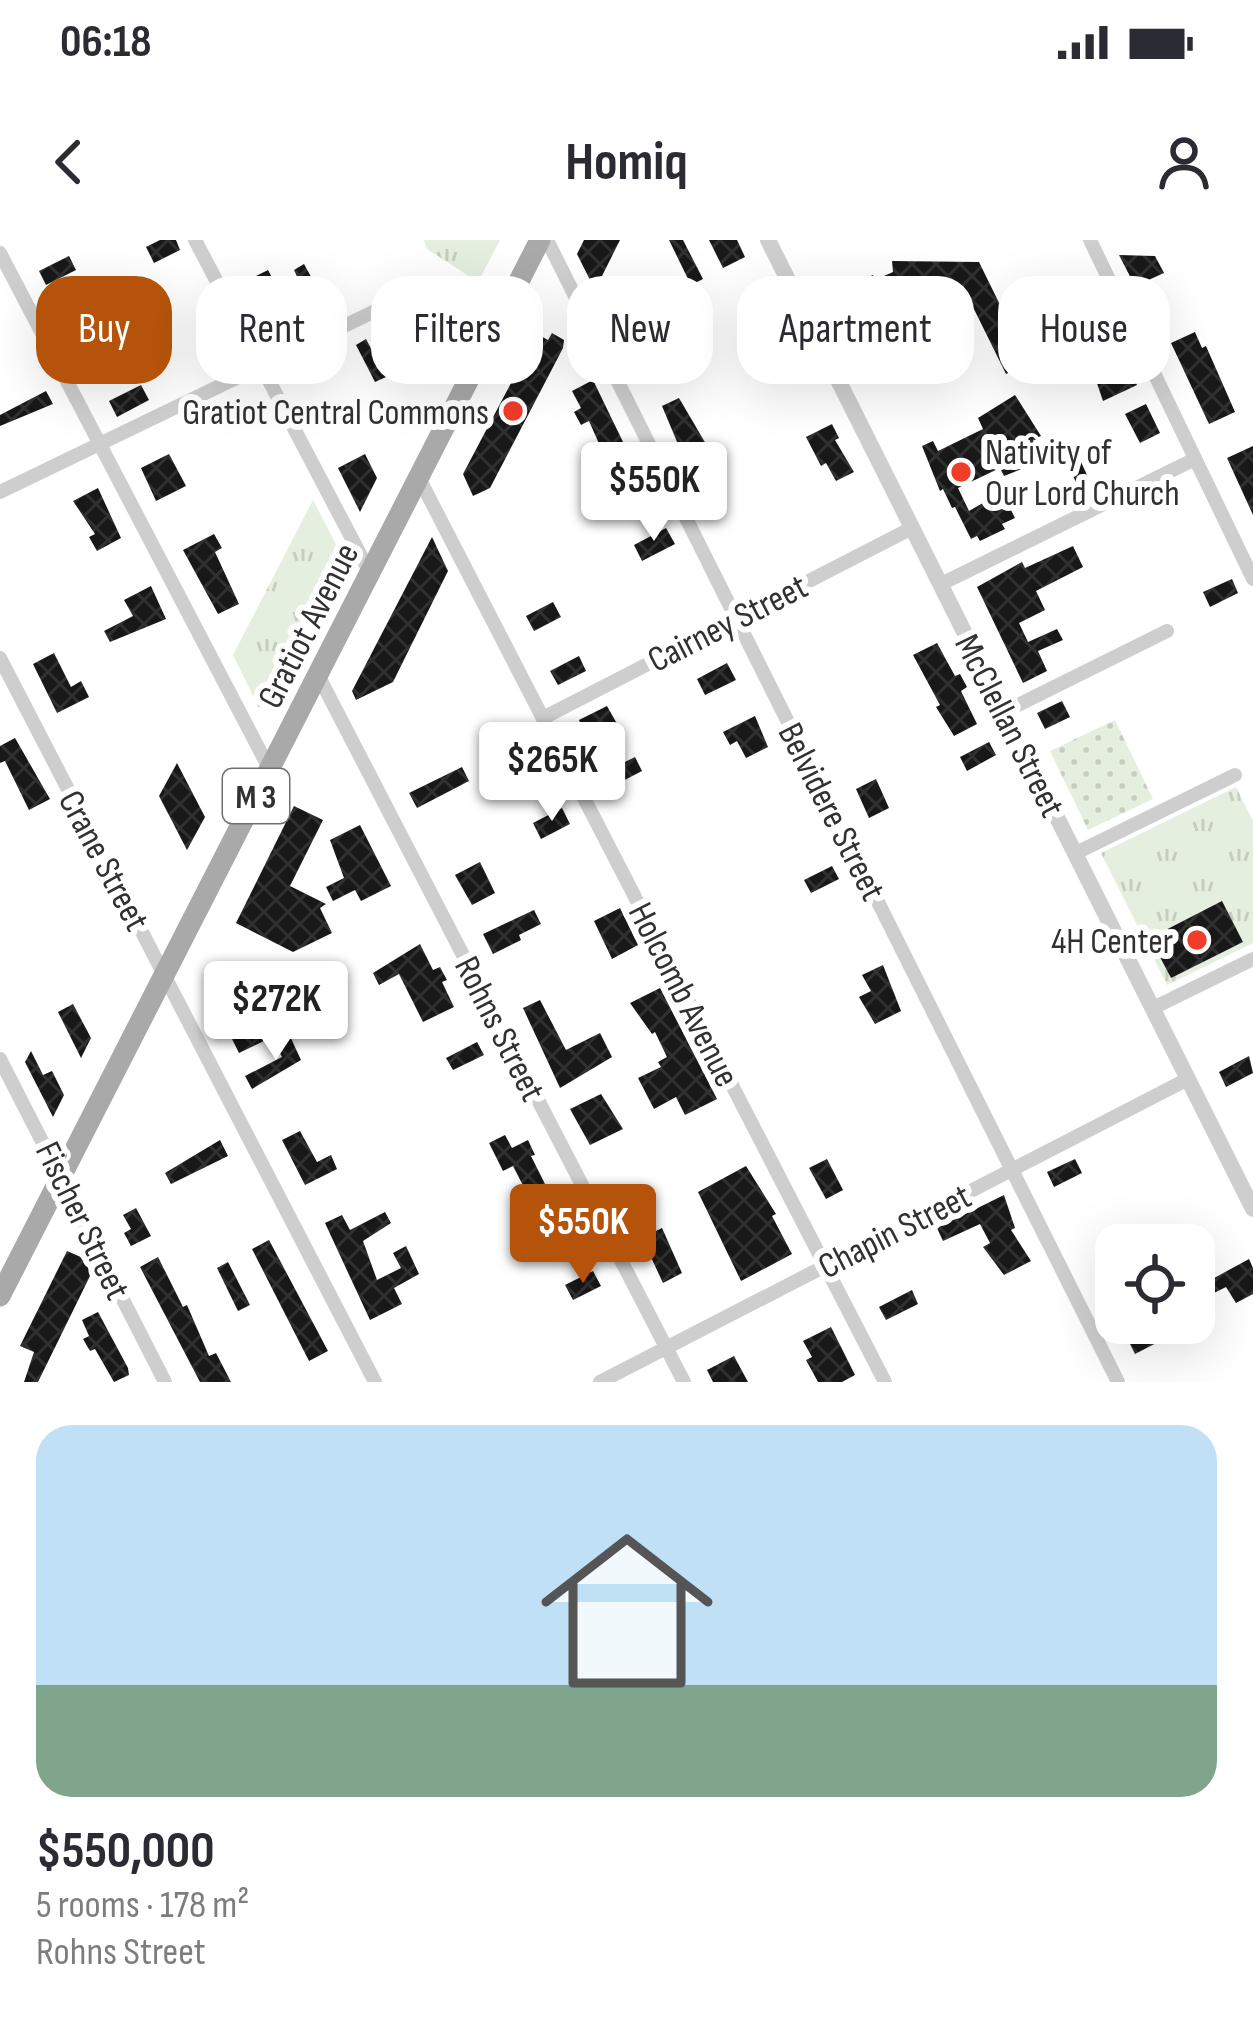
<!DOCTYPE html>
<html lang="en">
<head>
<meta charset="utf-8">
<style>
	body { margin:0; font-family:"Sofia Sans Condensed",sans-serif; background:#f7f7f7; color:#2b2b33; height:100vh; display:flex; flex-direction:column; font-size:45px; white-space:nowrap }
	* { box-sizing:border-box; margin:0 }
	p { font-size:39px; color:#7c7c81 }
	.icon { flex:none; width:66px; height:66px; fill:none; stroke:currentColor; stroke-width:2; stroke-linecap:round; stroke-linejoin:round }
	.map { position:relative; height:1142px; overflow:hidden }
	.details { display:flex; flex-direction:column; background:#fff; flex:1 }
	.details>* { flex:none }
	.hud { position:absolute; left:36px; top:36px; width:1182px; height:108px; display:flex; gap:24px }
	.buttons { position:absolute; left:1095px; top:984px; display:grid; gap:24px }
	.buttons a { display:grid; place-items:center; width:120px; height:120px; border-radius:24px; background:#fff; box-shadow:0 12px 48px #0002; font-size:60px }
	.price { position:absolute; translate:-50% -102px; padding:0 27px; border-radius:12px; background:#fff; color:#222; font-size:39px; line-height:78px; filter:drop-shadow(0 3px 6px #0008) }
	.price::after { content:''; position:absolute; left:50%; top:72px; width:36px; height:27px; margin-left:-18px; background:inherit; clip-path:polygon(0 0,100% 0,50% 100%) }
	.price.current { background:#b45309; color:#fff }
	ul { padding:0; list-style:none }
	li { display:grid; align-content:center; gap:24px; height:636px; padding:0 36px }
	li span { display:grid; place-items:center; height:372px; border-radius:36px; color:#555 }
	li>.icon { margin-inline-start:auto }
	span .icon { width:216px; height:216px; fill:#fffc; stroke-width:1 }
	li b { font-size:51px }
	.chip { padding:0 42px; border-radius:36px; background:#fff; box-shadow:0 12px 48px #0002; font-size:42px; line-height:108px }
	.chip.current { background:#b45309; color:#fff }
	.status { display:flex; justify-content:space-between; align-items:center; height:84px; padding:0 60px; background:#fff; direction:ltr }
	.status svg { height:33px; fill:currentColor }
	header { display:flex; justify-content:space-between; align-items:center; height:156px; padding:0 36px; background:#fff; font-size:54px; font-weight:700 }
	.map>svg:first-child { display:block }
	.grass { fill:url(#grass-tufts) }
	.garden { fill:url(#garden-dots) }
	.building { fill:url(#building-cross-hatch) }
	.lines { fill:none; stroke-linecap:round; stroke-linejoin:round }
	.minor { stroke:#cecece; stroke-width:14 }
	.tertiary { stroke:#cecece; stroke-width:16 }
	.primary { stroke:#a9a9a9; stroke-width:21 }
	.poi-dot { fill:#f23c2a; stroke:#fff; stroke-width:4.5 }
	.labels { text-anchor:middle; stroke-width:12; stroke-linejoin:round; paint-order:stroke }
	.shield { fill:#fff; stroke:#6f6f6f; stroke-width:3 }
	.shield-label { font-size:33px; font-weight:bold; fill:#313131 }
	.poi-label { font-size:36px; fill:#313131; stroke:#fff; text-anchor:end }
	.street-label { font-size:36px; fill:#313131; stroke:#fff }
</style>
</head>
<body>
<div class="status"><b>06:18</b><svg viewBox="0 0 49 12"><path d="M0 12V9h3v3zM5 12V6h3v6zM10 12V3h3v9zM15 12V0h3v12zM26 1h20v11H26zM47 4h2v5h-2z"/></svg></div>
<header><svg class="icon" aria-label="back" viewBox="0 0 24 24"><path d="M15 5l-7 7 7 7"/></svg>Homiq<svg class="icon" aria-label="person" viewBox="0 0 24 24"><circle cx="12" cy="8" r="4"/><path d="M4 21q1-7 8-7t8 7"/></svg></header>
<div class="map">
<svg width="1253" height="1142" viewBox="0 0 1253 1142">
	<defs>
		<pattern id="grass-tufts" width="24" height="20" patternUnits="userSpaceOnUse" patternTransform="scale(3)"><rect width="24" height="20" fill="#e5efdf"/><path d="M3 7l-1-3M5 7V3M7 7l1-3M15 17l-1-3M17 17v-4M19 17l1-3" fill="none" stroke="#c5cdc0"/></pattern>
		<pattern id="garden-dots" width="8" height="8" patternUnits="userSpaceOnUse" patternTransform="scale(3)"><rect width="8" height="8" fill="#e5efdf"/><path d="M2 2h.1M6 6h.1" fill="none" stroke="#c5cdc0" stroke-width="1.8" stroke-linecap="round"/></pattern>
		<pattern id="building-cross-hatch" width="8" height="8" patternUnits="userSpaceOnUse" patternTransform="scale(3)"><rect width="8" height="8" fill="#181818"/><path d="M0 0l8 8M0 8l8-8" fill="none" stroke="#313131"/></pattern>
	</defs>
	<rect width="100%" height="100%" fill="#fff"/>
	<g class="grass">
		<polygon points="424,0 500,0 478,42 427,9"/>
		<polygon points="313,260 340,312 259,468 233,415"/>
		<polygon points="1236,547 1253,581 1253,703 1167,745 1101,613"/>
	</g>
	<polygon class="garden" points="1115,480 1153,559 1088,590 1050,511"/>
	<g class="building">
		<polygon points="160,0 176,0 180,10 154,23 146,7"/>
		<polygon points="584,0 620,0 602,36 591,42 577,14"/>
		<polygon points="669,0 683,0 703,39 691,45"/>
		<polygon points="709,0 737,0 745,17 723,28"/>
		<polygon points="1119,15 1155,16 1164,33 1135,46"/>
		<polygon points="69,16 76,30 46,45 39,31"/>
		<polygon points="892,21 979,22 1029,124 1006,134 972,65 887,64 896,82 860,100 837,52 873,35 875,40 893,32"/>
		<polygon points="304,24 320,53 310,59 308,54 264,77 246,41 268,30 280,53 300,43 294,30"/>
		<polygon points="412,73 437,122 427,139 398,80"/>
		<polygon points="1195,92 1202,108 1206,106 1235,172 1209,184 1171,103"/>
		<polygon points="552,93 564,100 563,108 490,248 473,256 463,234 537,94 548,100"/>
		<polygon points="1114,98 1137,145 1103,161 1086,111"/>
		<polygon points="366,99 386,137 375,142 356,105"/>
		<polygon points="119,113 127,129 98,144 90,128"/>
		<polygon points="593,140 624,204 604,215 589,181 581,185 574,172 581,168 572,151"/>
		<polygon points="141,145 149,160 117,177 109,161"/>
		<polygon points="46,151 53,164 0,186 0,175"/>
		<polygon points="1015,155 1041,196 1036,198 1047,219 1004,236 1000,228 958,248 969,271 1002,252 1015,278 1002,284 1005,289 980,301 977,296 971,299 955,267 952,268 943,249 940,251 922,206 933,201 938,211 983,189 978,178"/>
		<polygon points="679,158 706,204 683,216 662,166"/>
		<polygon points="1146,164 1160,193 1140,203 1125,174"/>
		<polygon points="832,184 839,198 835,200 854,232 836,241 826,223 821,226 806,197"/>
		<polygon points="1253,206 1253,275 1227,218"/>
		<polygon points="169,214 186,246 156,261 141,228"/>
		<polygon points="365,214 377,238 360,272 338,228"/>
		<polygon points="719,222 726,235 699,249 691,236"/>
		<polygon points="1081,222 1094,250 1070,262 1064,250 1077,244 1069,228"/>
		<polygon points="98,248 121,298 97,311 89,297 95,294 73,261"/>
		<polygon points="666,288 675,304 642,321 634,305"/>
		<polygon points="214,294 222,308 215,312 239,364 218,374 183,310"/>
		<polygon points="432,297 448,331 393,442 356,460 352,451"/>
		<polygon points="1073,306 1083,327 1036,351 1045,370 1019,383 1028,402 1057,389 1063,400 1038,411 1047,431 1023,443 977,347 1022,322 1025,328"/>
		<polygon points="1232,339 1238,353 1210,367 1203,352"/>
		<polygon points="151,346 166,379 110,402 104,391 133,376 124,360"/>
		<polygon points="553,362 561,377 534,391 526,376"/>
		<polygon points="937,403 955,436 960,434 967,447 961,451 977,484 954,496 936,467 940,465 913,415"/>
		<polygon points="54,413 71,447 81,441 89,457 57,473 33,424"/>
		<polygon points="579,416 586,431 558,445 550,431"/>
		<polygon points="727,423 736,440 705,455 697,439"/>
		<polygon points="1062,461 1070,477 1045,489 1037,473"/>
		<polygon points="607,466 625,498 593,514 579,480"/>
		<polygon points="755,476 768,507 746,518 737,501 730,505 723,492"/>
		<polygon points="15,498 50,559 29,570 5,521 0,523 0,506"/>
		<polygon points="989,502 996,515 967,531 960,517"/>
		<polygon points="635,517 642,531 611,547 603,533"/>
		<polygon points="177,523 205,577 187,610 159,556"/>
		<polygon points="462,527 469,541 417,568 409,553"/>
		<polygon points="876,539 889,568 869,578 856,549"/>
		<polygon points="294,566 323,580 290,646 326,664 320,668 332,693 293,712 236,683"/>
		<polygon points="562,568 570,584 541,599 533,583"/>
		<polygon points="360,585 391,646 361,661 355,650 333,661 326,647 344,638 330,600"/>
		<polygon points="480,622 495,653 472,665 455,635"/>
		<polygon points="832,626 839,639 811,653 804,640"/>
		<polygon points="1222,661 1243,702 1171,738 1150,698"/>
		<polygon points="620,668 638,705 612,719 594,681"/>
		<polygon points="534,670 541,684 519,695 521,700 493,714 483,694"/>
		<polygon points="420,704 433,730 440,727 447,740 442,742 454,767 423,782 399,734 379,745 373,733"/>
		<polygon points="883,725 901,771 875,784 859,757 871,751 862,735"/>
		<polygon points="660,748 717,859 685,875 676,857 654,869 638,838 661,827 658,822 667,817 655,792 652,794 630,763"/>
		<polygon points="540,760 566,810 600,793 612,817 560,848 523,768"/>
		<polygon points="73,764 91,798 81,818 58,772"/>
		<polygon points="258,776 270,798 239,813 228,791"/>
		<polygon points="289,794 301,820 252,849 245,836 282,817 274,801"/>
		<polygon points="477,802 484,815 453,830 446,818"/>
		<polygon points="31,811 43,835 52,831 64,855 53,877 25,822"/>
		<polygon points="1249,816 1253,833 1226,847 1219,832"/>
		<polygon points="601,854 623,889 590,905 570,869"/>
		<polygon points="300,891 317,922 331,915 337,929 305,945 282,900"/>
		<polygon points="505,895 512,908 528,900 535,915 531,916 548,950 530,959 513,926 503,931 489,903"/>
		<polygon points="220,900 228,916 171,944 165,933"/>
		<polygon points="827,919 843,950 826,959 809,928"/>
		<polygon points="1075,919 1082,933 1054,947 1047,932"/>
		<polygon points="746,926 776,974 772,976 792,1014 741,1041 698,952"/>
		<polygon points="1004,955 1015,988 1011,990 1031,1021 1004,1035 983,1007 990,1003 980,984 943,1001 937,988"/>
		<polygon points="561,966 576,997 542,1014 526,984"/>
		<polygon points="136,968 151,996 131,1006 124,993 131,989 123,975"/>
		<polygon points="385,972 391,983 363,1001 377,1040 401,1028 393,1013 406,1006 419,1034 394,1048 402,1064 370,1080 325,983 342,975 350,990"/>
		<polygon points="662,988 682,1033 663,1043 642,998"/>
		<polygon points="269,1000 328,1111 309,1121 252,1009"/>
		<polygon points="67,1011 83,1018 91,1034 38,1142 24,1142 34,1112 20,1106"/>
		<polygon points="158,1017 183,1067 187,1065 209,1116 216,1113 231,1142 200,1142 140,1027"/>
		<polygon points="1249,1019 1253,1028 1253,1054 1236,1063 1226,1047 1200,1060 1194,1049"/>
		<polygon points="228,1022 250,1065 238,1071 217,1028"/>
		<polygon points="593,1031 601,1046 573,1060 565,1045"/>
		<polygon points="912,1050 918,1064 886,1080 879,1067"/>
		<polygon points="98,1072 128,1128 129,1135 114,1142 95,1109 90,1111 83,1099 89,1096 82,1080"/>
		<polygon points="1161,1083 1168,1097 1135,1114 1128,1100"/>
		<polygon points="831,1087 855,1135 842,1142 818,1142 806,1120 812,1117 803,1101"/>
		<polygon points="734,1116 748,1142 713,1142 707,1130"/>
	</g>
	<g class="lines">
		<g class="minor">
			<polyline points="195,0 370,333"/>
			<polyline points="547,0 1118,1142"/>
			<polyline points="1090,0 1253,339"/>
			<polyline points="0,13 270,530"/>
			<polyline points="419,238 885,1142"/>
			<polyline points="0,252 431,44 451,46 501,79"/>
			<polyline points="941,344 1195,219"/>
			<polyline points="0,418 375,1142"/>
			<polyline points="318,435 684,1142"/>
			<polyline points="1004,472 1167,391"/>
			<polyline points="543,478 912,288"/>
			<polyline points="1076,613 1235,535"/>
			<polyline points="1153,768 1253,719"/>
			<polyline points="0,819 165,1142"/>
			<polyline points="600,1142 1188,839"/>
		</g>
		<polyline class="tertiary" points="768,0 1253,969"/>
		<polyline class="primary" points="0,1056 540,0"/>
	</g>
	<g class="poi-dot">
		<circle cx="513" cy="171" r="12"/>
		<circle cx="961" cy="232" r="12"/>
		<circle cx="1197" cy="700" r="12"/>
	</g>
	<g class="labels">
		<rect class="shield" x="223" y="529" width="66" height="54" rx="9"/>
		<g class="shield-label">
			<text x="256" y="568">M 3</text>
		</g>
		<g class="poi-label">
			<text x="489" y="184">Gratiot Central Commons</text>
			<text x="985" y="224" text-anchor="start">Nativity of<tspan x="985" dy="41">Our Lord Church</tspan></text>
			<text x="1173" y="713">4H Center</text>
		</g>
		<g class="street-label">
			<text transform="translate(727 382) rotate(-27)" y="13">Cairney Street</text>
			<text transform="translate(307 385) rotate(-63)" y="13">Gratiot Avenue</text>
			<text transform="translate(1011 485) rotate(63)" y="13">McClellan Street</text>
			<text transform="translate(833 571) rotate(63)" y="13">Belvidere Street</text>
			<text transform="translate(105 620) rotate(62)" y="13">Crane Street</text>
			<text transform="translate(685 754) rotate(63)" y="13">Holcomb Avenue</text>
			<text transform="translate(501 788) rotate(63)" y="13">Rohns Street</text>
			<text transform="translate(84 980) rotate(64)" y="13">Fischer Street</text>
			<text transform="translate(894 990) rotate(-27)" y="13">Chapin Street</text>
		</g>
	</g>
</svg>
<div class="buttons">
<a><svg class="icon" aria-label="locate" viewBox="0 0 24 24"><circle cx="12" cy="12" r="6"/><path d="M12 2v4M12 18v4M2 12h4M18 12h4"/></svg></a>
</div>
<b class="price" style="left:654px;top:304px">$550K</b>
<b class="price" style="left:552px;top:584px">$265K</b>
<b class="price" style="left:276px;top:823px">$272K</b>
<b class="price current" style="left:583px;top:1046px">$550K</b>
<div class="hud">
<a class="chip current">Buy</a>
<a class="chip">Rent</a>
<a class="chip">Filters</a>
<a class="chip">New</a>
<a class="chip">Apartment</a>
<a class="chip">House</a>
</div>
</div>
<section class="details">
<ul>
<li><span style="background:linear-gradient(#bfe0f5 70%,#7fa58c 0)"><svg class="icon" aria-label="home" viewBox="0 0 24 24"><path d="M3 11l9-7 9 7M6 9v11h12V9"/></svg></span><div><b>$550,000</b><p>5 rooms · 178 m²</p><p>Rohns Street</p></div></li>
</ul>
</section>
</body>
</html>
